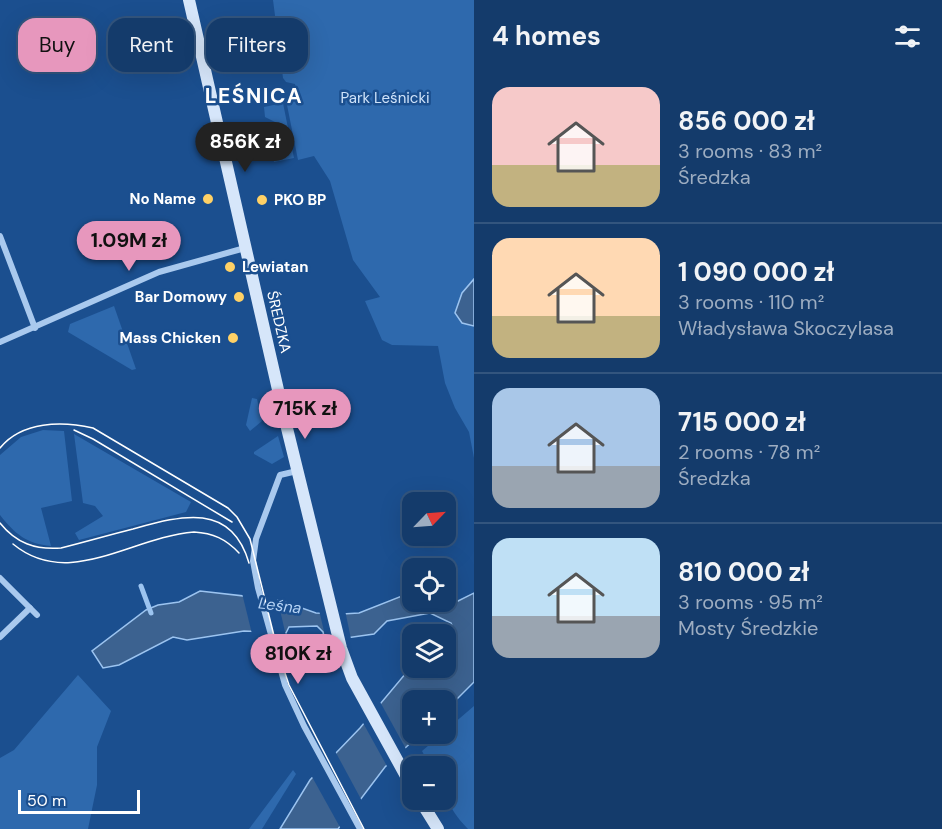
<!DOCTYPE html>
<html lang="en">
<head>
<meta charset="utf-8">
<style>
	body { margin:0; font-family:"DM Sans",sans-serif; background:#214673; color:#f1f3f6; height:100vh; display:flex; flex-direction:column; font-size:22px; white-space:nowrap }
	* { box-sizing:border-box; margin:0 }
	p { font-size:20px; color:#9dadc1 }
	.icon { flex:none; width:33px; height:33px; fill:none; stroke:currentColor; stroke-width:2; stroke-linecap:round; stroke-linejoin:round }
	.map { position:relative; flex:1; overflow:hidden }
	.side { display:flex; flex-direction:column; background:#143b6b; width:468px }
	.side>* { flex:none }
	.guide { position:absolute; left:18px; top:18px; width:366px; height:54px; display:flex; gap:12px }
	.needle { width:39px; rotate:65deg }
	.fabs { position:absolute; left:402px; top:492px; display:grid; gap:12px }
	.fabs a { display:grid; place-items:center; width:54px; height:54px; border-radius:12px; background:#143b6b; box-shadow:0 6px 24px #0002,0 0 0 2px #33557e; font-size:30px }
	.scale { position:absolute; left:18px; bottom:15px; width:122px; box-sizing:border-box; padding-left:6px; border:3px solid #fff; border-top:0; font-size:16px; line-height:21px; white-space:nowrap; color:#fff; -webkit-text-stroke:4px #1b4f8f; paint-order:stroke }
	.price { position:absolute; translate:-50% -51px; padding:0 14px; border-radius:21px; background:#e797bd; color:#111; font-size:20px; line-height:39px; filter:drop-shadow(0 2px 3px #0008) }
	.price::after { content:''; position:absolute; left:50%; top:36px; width:18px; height:14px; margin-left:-9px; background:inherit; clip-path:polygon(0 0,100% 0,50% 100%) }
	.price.on { background:#222; color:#fff }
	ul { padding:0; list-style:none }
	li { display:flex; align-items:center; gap:18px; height:150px; padding:0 18px }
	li+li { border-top:2px solid #33557e }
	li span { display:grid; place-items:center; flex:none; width:168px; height:120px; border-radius:18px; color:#555 }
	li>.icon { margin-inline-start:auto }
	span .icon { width:72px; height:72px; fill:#fffc; stroke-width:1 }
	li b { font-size:26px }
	h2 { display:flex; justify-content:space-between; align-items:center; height:72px; padding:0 18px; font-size:26px }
	.pill { padding:0 21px; border-radius:18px; background:#143b6b; box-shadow:0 6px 24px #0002,0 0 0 2px #33557e; font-size:21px; line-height:54px }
	.pill.on { background:#e797bd; color:#111 }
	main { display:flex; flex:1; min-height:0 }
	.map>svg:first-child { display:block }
	.green { fill:#2e69ad }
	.water { fill:#3c6290; stroke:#9cc4f0; stroke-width:1.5 }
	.pier { fill:#1b4f8f }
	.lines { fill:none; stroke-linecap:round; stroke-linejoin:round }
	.stream { stroke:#9cc4f0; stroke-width:5 }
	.minor { stroke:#a9c9ee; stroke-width:6 }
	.secondary { stroke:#d6e6fa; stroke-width:12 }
	.tram { stroke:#fff; stroke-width:1.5 }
	.poi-dot { fill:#ffd166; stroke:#1b4f8f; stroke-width:2 }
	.labels { text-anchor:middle; stroke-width:5; stroke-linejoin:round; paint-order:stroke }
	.park-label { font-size:15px; fill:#cfe3fa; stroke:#1b4f8f }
	.poi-label { font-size:15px; font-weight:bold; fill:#fff; stroke:#1b4f8f; text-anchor:end }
	.street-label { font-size:15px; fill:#fff; stroke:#1b4f8f }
	.water-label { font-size:16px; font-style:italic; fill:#b5d3f5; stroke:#1b4f8f }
	.district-label { font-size:21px; font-weight:bold; letter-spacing:1.5px; fill:#fff; stroke:#1b4f8f }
</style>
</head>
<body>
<main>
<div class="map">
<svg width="474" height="829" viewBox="0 0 474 829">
	<rect width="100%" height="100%" fill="#1b4f8f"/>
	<g class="green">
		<polygon points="273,0 474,0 474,458 469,432 455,408 445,383 438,346 392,345 382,340 365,301 380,297 353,260 330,181 314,156 298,160 287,105 296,94 295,84 286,82 283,78"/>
		<path d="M283,103L294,158L274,162L271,147C279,139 280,132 275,122L265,117L264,107Z"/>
		<polygon points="114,306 136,369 132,370 68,332 70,324"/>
		<polygon points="252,398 257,399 262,421 250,431 246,425"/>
		<path d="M43,430L64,431L72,501L41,508L51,546C27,544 15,534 0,515V455L21,437Z"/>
		<polygon points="74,434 191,502 186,512 79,540 75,533 103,516 95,506 83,503"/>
		<polygon points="278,436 284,457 272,464 254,454 254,452"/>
		<polygon points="78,675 111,711 97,747 97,785 88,829 0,829 0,758 14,750"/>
		<path d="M474,706V829H468C446,806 446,797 446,766H430L422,751L442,734H446V730Z"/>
		<polygon points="293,770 296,774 262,829 249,829"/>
	</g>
	<g class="water">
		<polygon points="474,279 474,326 462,323 455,313 462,293"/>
		<polygon points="446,589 458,601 474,593 474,682 446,710 446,700 412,700 412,734 420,734 385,767 338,829 280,829 310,780 360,728 406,673 415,668 446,668 446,647 451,644 454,630 451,623 430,613 387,621 374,634 325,641 323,632 317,626 289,627 286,633 244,631 187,640 173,637 119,665 103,668 92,651 146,610 158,605 179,602 200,591 279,600 316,613 342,614 359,613 412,592 412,602 446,602"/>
	</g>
	<g class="pier">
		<polygon points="242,593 277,597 286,636 252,634"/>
		<polygon points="319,610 345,610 351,639 327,644"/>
		<polygon points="379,700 406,749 388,768 362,721"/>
		<polygon points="335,751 362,801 341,829 311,775"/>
	</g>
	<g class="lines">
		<polyline class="stream" points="141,586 151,613"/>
		<g class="minor">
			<polyline points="0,236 35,328"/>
			<polyline points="0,342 159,272 245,248"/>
			<polyline points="297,471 280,475 256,539 253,561 258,588 285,685 304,726 360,829"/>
			<polyline points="0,578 37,615"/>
			<polyline points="0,637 30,608"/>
		</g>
		<g class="secondary">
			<polyline points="189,0 284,416 341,648 352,678 412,787"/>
			<polyline points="420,800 438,829"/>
		</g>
		<g class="tram">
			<polyline points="74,430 93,439 232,522"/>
			<path d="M0,448C22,421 62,421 93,428L228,508L237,517L250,539L278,652L289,685L364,829"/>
			<path d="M0,523C16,543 35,550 61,548C85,542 109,535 133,529C180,516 231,501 249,563"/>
			<path d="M13,544C69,590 131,537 194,532C213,533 226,539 239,553"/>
		</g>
	</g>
	<g class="poi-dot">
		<circle cx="208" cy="199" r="6"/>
		<circle cx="262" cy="200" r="6"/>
		<circle cx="230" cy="267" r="6"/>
		<circle cx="239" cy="297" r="6"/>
		<circle cx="233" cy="338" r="6"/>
	</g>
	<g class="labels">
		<g class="park-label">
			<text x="385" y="103">Park Leśnicki</text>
		</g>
		<g class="poi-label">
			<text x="196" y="204">No Name</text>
			<text x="274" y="205" text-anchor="start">PKO BP</text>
			<text x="242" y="272" text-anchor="start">Lewiatan</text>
			<text x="227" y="302">Bar Domowy</text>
			<text x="221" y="343">Mass Chicken</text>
		</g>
		<g class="street-label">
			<text transform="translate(279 322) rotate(77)" y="5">ŚREDZKA</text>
		</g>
		<g class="water-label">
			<text transform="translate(280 605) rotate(7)" y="6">Leśna</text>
		</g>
		<g class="district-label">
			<text x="254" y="103">LEŚNICA</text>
		</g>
	</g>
</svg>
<div class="fabs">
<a><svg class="needle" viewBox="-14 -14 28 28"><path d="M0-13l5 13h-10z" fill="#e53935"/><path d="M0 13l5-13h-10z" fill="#9dadc1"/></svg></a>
<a><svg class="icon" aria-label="locate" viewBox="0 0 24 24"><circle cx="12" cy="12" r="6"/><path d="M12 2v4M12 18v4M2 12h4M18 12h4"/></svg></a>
<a><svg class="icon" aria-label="layers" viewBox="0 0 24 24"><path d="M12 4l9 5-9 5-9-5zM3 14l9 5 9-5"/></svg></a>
<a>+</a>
<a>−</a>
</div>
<div class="scale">50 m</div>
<b class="price on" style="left:245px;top:173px">856K zł</b>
<b class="price" style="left:129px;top:272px">1.09M zł</b>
<b class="price" style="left:305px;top:440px">715K zł</b>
<b class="price" style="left:298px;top:685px">810K zł</b>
<div class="guide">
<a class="pill on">Buy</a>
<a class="pill">Rent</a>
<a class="pill">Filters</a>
</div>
</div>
<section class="side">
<h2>4 homes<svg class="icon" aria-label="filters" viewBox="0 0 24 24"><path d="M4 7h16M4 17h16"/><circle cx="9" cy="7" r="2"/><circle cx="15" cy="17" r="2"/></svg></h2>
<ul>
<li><span style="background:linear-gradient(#f6c9c9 65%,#c2b280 0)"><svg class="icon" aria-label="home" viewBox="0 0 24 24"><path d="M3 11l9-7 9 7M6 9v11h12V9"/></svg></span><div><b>856 000 zł</b><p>3 rooms · 83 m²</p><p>Średzka</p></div></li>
<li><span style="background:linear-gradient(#ffd9b3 65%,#c2b280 0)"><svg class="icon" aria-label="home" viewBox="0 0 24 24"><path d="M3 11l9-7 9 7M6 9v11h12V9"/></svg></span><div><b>1 090 000 zł</b><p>3 rooms · 110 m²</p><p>Władysława Skoczylasa</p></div></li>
<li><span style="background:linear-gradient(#a9c7e8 65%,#9aa5b1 0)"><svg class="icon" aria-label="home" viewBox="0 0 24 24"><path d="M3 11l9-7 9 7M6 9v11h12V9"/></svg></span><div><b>715 000 zł</b><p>2 rooms · 78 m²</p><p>Średzka</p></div></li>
<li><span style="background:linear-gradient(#bfe0f5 65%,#9aa5b1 0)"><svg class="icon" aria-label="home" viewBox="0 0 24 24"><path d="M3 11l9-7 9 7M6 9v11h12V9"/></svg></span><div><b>810 000 zł</b><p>3 rooms · 95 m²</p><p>Mosty Średzkie</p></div></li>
</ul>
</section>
</main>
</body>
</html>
